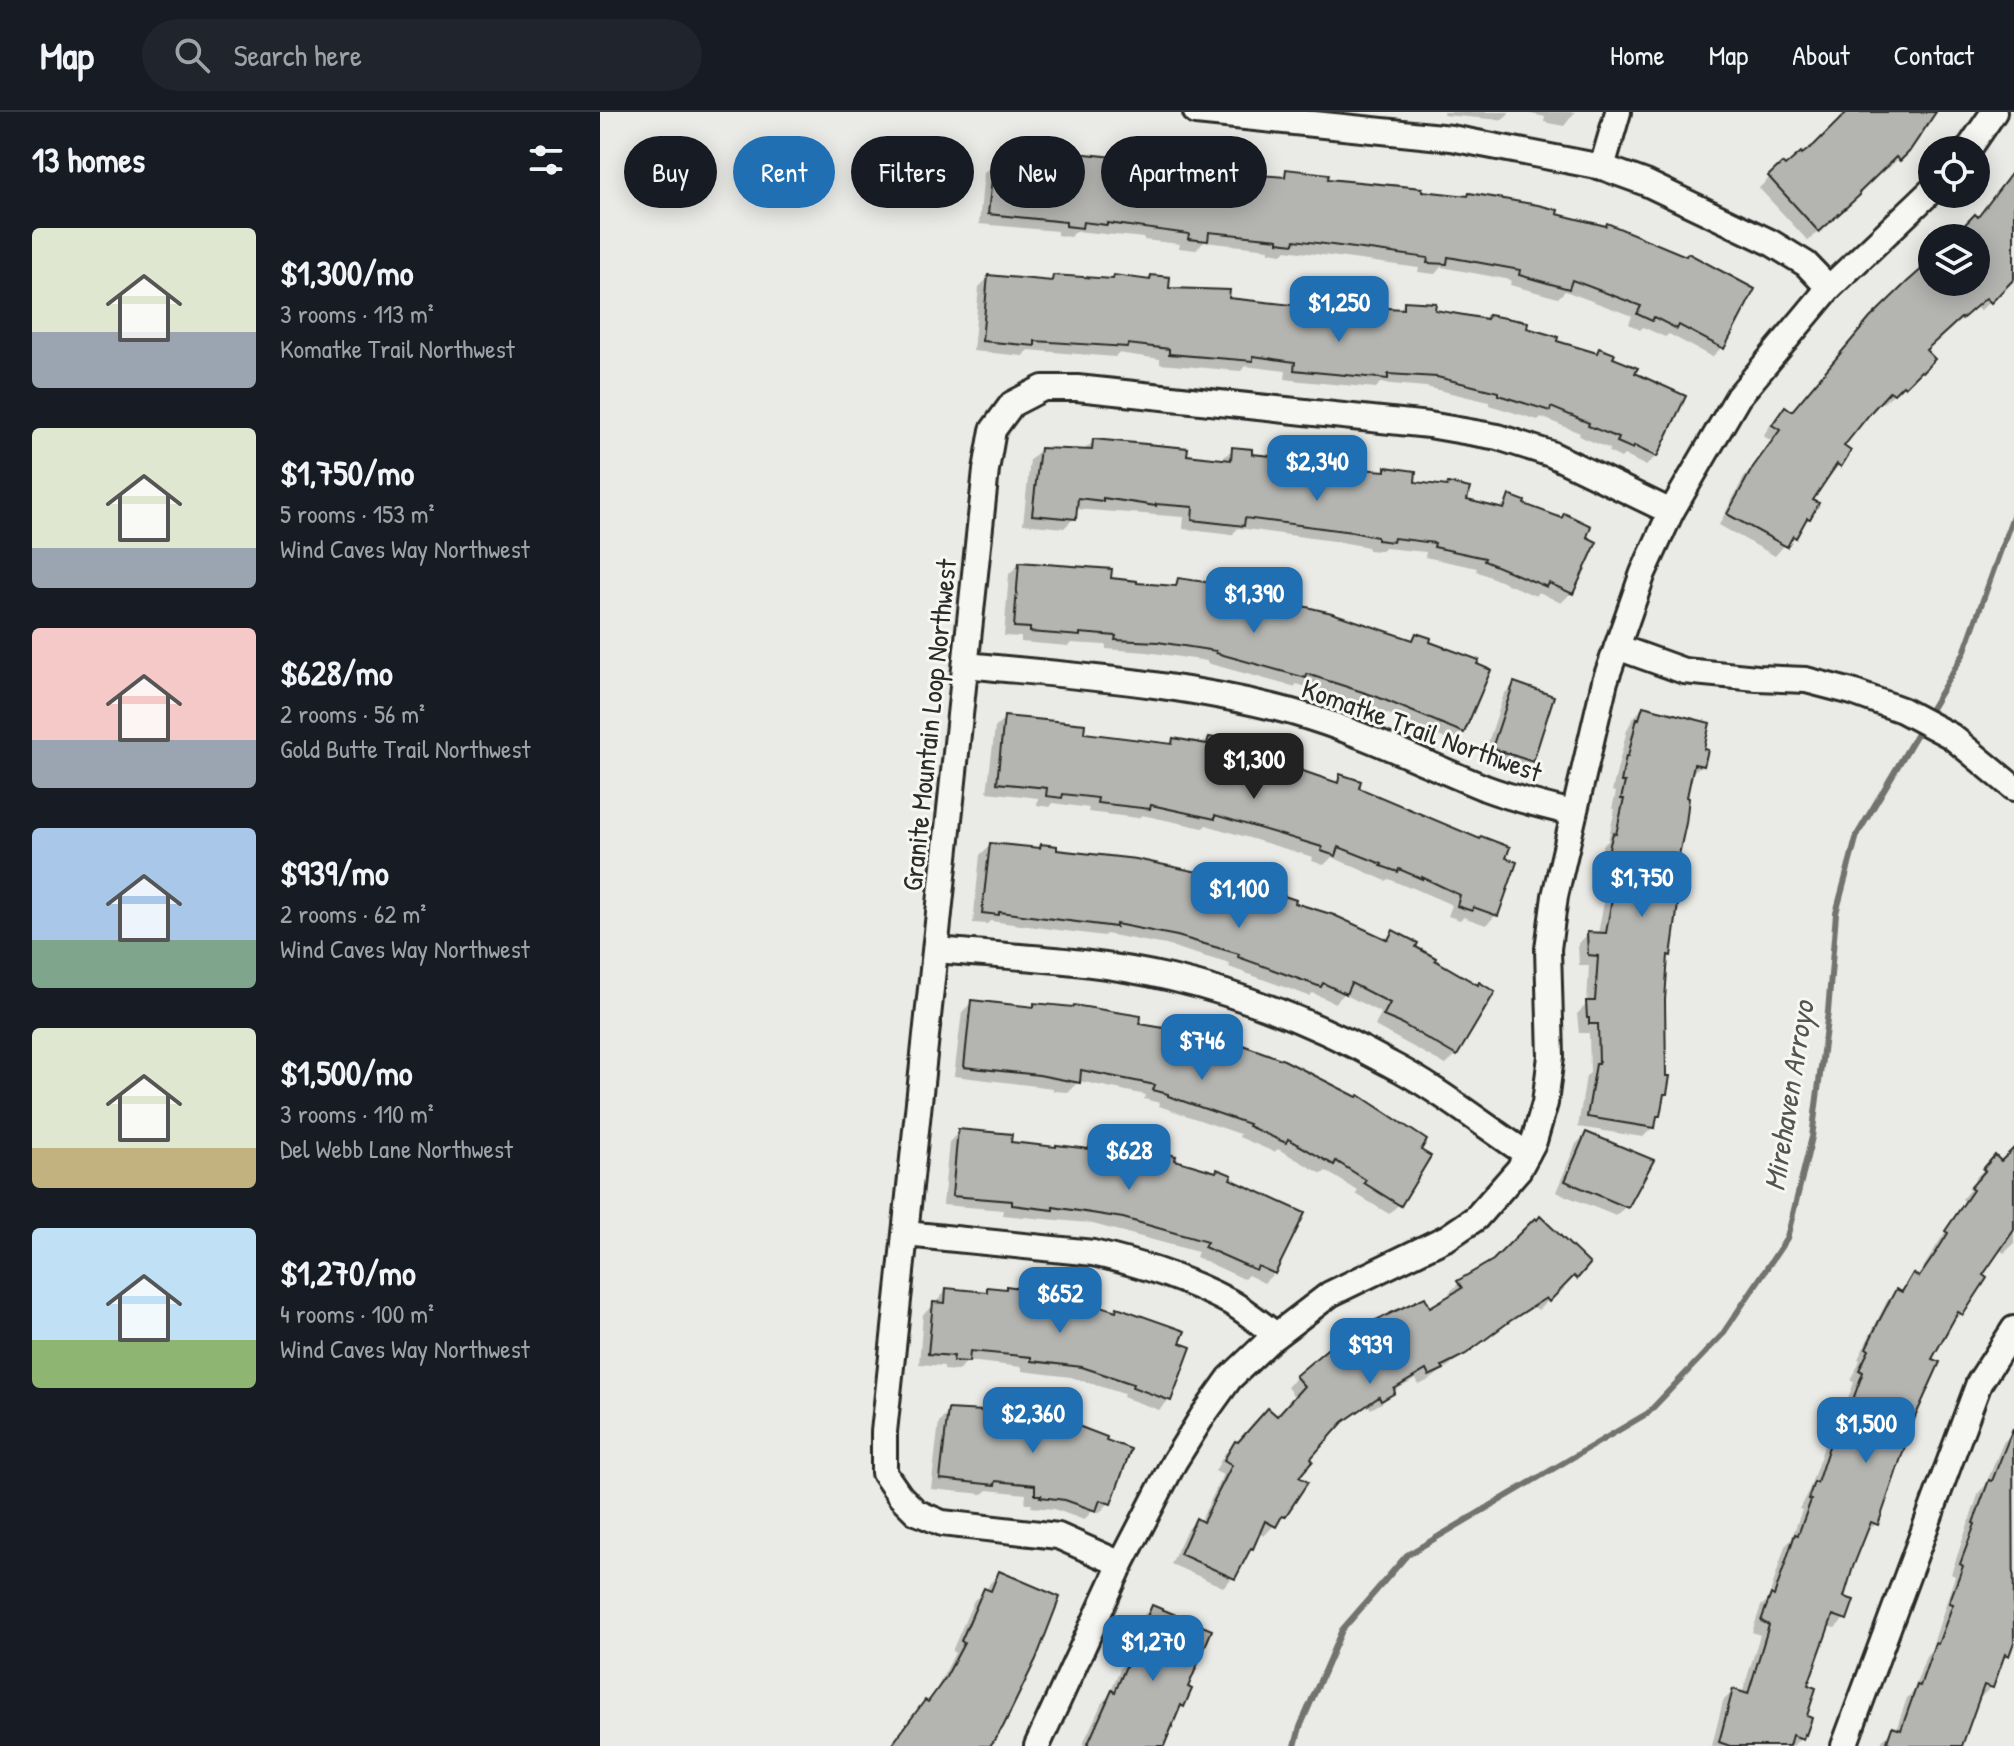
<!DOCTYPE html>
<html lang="en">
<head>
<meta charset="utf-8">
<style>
	body { margin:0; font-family:"Patrick Hand",sans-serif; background:#20242c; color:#f1f3f6; height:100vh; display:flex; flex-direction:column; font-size:30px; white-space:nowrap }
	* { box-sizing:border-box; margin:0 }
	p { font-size:26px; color:#9ea1a6 }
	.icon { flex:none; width:44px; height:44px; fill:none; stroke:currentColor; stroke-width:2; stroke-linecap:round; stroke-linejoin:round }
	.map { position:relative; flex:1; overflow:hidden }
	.side { display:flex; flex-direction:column; background:#171b24; width:600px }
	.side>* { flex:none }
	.hud { position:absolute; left:24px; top:24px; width:760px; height:72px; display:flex; gap:16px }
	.buttons { position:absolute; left:1318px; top:24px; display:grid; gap:16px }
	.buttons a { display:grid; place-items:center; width:72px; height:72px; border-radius:50%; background:#171b24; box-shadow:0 4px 20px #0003; font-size:40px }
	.price { position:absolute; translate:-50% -68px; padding:0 18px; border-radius:16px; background:#1f6fb2; color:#fff; font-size:26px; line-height:52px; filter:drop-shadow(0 2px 4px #0008) }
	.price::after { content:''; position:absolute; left:50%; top:48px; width:24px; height:18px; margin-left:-12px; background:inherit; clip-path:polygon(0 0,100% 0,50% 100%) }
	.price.selected { background:#222; color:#fff }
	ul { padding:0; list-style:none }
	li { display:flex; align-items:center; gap:24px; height:200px; padding:0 32px }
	li span { display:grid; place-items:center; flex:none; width:224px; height:160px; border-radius:8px; color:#555 }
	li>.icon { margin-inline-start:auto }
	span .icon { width:96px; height:96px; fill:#fffc; stroke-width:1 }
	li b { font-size:34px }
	h2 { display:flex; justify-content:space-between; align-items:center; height:96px; padding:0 32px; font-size:34px }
	.chip { padding:0 28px; border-radius:36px; background:#171b24; box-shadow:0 4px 20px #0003; font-size:28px; line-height:72px }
	.chip.selected { background:#1f6fb2; color:#fff }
	header { display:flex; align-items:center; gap:48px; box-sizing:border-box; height:112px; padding:0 40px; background:#171b24; border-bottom:2px solid #363941 }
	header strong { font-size:38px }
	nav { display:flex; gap:44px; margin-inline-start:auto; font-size:28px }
	.search { width:560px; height:72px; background:#20242c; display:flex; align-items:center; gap:20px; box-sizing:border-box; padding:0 28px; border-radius:44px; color:#9ea1a6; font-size:30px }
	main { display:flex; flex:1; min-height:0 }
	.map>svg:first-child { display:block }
	.shadow { fill:#0003 }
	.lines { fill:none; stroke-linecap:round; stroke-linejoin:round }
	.stream { stroke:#727270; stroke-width:6 }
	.building { fill:#b4b4b1; stroke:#2b2b2b; stroke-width:2 }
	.minor-casing { stroke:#2b2b2b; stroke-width:30 }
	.minor { stroke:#f6f6f2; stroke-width:24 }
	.labels { text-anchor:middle; stroke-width:6; stroke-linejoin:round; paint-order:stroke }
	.street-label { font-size:28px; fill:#2b2b2b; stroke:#f6f6f2 }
	.water-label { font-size:30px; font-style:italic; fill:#545453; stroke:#f6f6f2 }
</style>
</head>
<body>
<header>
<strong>Map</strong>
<div class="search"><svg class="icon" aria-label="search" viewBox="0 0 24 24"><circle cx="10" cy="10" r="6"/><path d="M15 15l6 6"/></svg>Search here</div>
<nav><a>Home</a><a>Map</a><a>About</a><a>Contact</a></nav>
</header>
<main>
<section class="side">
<h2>13 homes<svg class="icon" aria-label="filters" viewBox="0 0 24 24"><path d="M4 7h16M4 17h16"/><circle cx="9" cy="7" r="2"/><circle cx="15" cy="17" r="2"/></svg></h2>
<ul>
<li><span style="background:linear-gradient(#dfe7d0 65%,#9aa5b1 0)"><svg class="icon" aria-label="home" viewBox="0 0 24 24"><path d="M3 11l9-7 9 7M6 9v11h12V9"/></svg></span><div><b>$1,300/mo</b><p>3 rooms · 113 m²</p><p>Komatke Trail Northwest</p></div></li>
<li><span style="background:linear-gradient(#dfe7d0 75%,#9aa5b1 0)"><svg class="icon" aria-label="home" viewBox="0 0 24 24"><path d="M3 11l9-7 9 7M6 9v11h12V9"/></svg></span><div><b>$1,750/mo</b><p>5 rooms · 153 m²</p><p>Wind Caves Way Northwest</p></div></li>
<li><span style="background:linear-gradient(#f6c9c9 70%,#9aa5b1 0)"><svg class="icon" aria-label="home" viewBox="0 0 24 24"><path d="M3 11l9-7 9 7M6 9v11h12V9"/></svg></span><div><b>$628/mo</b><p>2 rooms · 56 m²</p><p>Gold Butte Trail Northwest</p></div></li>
<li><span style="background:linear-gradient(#a9c7e8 70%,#7fa58c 0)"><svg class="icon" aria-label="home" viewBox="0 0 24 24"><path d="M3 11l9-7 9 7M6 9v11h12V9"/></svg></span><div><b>$939/mo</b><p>2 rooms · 62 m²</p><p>Wind Caves Way Northwest</p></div></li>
<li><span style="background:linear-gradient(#dfe7d0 75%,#c2b280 0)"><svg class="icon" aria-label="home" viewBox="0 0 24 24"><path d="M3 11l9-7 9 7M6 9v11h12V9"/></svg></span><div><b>$1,500/mo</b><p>3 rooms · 110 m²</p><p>Del Webb Lane Northwest</p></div></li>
<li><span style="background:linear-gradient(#bfe0f5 70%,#8fb573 0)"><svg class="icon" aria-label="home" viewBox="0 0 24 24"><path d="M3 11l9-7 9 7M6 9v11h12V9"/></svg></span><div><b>$1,270/mo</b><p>4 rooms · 100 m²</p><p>Wind Caves Way Northwest</p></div></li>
</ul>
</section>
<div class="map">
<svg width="1414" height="1634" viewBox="0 0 1414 1634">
	<rect width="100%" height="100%" fill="#eaeae6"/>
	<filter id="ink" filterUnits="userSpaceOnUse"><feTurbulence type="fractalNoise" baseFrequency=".0125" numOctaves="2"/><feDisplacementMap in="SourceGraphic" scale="16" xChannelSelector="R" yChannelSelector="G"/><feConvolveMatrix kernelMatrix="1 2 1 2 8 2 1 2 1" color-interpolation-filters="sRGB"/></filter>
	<g filter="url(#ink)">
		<g class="shadow">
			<polygon points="844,0 910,0 902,8 843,3"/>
			<polygon points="923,0 975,0 964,14 944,10 945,5"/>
			<polygon points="1250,0 1334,0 1307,38 1288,57 1284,53 1248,93 1208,129 1159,76 1182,54 1185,57 1202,44"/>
			<polygon points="408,36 680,66 686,60 726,69 819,81 955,103 1122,235 1112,245 1069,222 1065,225 1043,215 1040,218 1029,212 1032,204 965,179 958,186 910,173 911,168 841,155 835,162 818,160 819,156 686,138 682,142 669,140 669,137 604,130 596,138 579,136 580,132 544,128 544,126 476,119 470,125 457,123 457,119 379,112 384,60 397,50"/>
			<polygon points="1414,60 1414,154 1410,169 1380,199 1375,194 1324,239 1332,247 1312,269 1310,268 1283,291 1280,288 1241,335 1239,353 1210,389 1208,406 1175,444 1119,413 1143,367 1172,329 1163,324 1175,306 1185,296 1192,301 1332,150 1332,170 1376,170 1376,126 1355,126 1377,106"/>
			<polygon points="389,165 448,171 453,165 548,169 552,165 566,178 627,188 697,196 702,191 748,196 752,191 765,196 797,199 805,191 833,200 925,217 954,230 995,242 1000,238 1033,262 1056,344 1046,354 1024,343 1021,346 1009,340 1010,337 979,324 980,321 941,305 938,308 889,293 889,290 826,275 780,271 776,276 701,269 685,267 686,259 645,254 641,259 560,252 560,247 518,241 515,245 428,238 423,244 373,239 379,175"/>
			<polygon points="494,329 585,345 622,347 633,337 649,344 698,354 783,361 786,357 812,372 899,397 910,385 921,393 960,408 964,403 971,481 961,491 939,480 936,484 876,459 877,456 825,445 826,440 785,436 781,439 768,438 768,435 741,430 638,416 632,423 583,417 584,405 475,397 474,406 464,416 423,412 430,348 440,338 483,339"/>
			<polygon points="419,452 535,473 570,476 579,468 810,529 817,523 827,531 889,559 862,620 852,630 797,605 697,572 694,575 676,570 607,551 607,549 547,540 506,537 506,533 471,531 468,534 421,530 421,525 404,524 409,462"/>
			<polygon points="914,572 931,649 921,659 883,646 904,582"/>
			<polygon points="1043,596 1101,639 1102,653 1090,662 1073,763 1069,843 1066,846 1063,888 1065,981 1061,985 1053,1015 1043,1025 978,1015 986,964 990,961 989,921 979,921 977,902 987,892 989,853 979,853 978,832 988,822 998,822 1006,780 992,777 1003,733 1008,729 1015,697 1012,697 1016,680 1012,679 1027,618 1033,606"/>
			<polygon points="405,606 482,623 568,634 574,628 603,633 609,627 625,642 667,654 678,644 692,658 734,672 741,664 896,803 886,813 863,805 860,808 848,804 852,793 811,775 810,776 789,767 786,769 732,745 724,753 712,749 713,745 606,713 603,716 542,703 538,706 488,700 489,696 453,691 450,695 437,693 438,686 387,680 395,616"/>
			<polygon points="390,733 437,738 441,734 454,739 667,780 692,793 786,829 794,821 814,836 856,943 846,953 775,914 781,901 744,882 735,891 713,881 709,884 629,855 630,852 566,833 506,822 504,824 390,809 387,812 373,811 380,743"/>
			<polygon points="372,890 431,897 435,893 568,919 572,914 799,1092 789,1102 756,1082 758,1079 726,1059 722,1062 678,1037 674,1040 639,1025 640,1022 559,994 560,991 544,987 546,983 479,969 468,980 453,979 453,976 354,964 362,900"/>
			<polygon points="359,1020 409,1032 485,1038 491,1033 522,1038 526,1035 628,1068 674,1161 664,1171 648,1163 644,1167 596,1145 598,1140 489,1111 402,1103 403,1098 343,1093 349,1030"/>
			<polygon points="986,1022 1026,1094 1016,1104 956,1080 976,1032"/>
			<polygon points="1414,1039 1414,1132 1404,1141 1399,1137 1381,1164 1362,1202 1350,1211 1330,1248 1276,1412 1264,1421 1242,1486 1245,1506 1235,1516 1227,1514 1205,1574 1205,1621 1193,1634 1112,1634 1123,1589 1133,1579 1142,1582 1160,1523 1152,1520 1161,1494 1168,1488 1185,1434 1191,1428 1202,1398 1199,1397 1209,1378 1231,1314 1242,1304 1254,1270 1251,1269 1260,1248 1258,1247 1287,1189 1297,1179 1299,1181 1313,1164 1317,1166 1364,1089 1362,1087 1376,1070 1374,1068 1385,1056 1401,1051"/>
			<polygon points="987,1152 938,1198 934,1195 897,1218 831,1267 819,1273 816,1267 794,1279 783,1290 771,1297 768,1293 733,1318 708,1346 696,1366 683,1404 664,1424 658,1420 633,1465 623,1475 571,1452 586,1419 596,1409 600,1410 623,1363 615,1359 625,1341 635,1331 637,1332 677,1306 695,1286 687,1275 697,1265 829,1198 851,1185 849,1181 859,1171"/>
			<polygon points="407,1176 514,1201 517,1198 578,1232 569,1288 559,1298 523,1285 524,1282 471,1265 422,1259 422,1255 368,1249 357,1259 344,1258 344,1254 319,1252 323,1202 336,1192 337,1189 347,1178 383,1182 388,1177 405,1178"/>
			<polygon points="386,1297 509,1391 499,1401 493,1398 484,1408 454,1397 431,1395 432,1392 425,1392 426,1382 387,1378 383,1382 331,1377 339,1310 349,1300 382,1301"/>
			<polygon points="1414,1318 1414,1522 1407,1543 1401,1549 1391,1575 1381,1585 1378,1584 1359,1634 1280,1634 1283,1627 1293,1617 1296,1618 1307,1586 1313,1580 1326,1544 1331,1538 1355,1464 1351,1462 1379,1380 1385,1374 1403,1331"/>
			<polygon points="400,1461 382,1634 291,1634 336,1578 355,1541 352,1539 374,1488 386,1479 390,1471"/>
			<polygon points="552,1495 586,1576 583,1594 576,1601 563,1634 482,1634 502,1591 508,1585 542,1505"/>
		</g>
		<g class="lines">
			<g class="stream">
				<polyline points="1326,605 1364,541 1414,401"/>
				<polyline points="695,1634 700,1615 742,1518 807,1443 1048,1301 1122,1223 1187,1126 1212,1025 1228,900 1236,801 1257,723 1321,615"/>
			</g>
		</g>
		<g class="building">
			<polygon points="1247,0 1336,0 1309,40 1300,49 1296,45 1259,81 1260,83 1219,120 1168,64 1182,51 1185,54 1201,40 1202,42 1214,33"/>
			<polygon points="407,34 583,52 583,55 638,61 685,65 686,57 729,62 728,67 822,76 822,79 868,84 869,81 938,93 958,98 957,102 1006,114 1007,111 1086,144 1088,141 1155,177 1124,237 1079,213 1077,217 1054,205 1052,209 1037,202 1041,194 972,168 969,177 919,163 920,158 848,145 847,152 827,151 828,146 792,141 695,128 694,132 678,130 678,127 609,120 608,129 588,127 589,122 507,111 507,113 483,110 482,116 466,114 466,110 388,102 394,48 405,49"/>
			<polygon points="1414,58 1414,167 1391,191 1386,186 1362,207 1361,206 1326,238 1335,247 1323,260 1321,259 1305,275 1303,273 1294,282 1290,279 1272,299 1244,334 1251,339 1241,355 1237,352 1213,388 1219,391 1210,407 1207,406 1196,426 1193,424 1187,435 1127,402 1153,355 1180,318 1172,313 1185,294 1192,299 1270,206 1307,170 1332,148 1332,170 1376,170 1376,126 1352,126 1375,102 1378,105"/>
			<polygon points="388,163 452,169 453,163 513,167 514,163 550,168 551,163 570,165 569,176 630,178 629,186 701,194 702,188 751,194 751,189 768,191 767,195 804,197 804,189 836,191 835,198 887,207 888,203 928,210 927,216 958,225 957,229 997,241 999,236 1015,242 1013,246 1038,256 1035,261 1086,284 1057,345 1034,334 1033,337 1017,330 1019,326 988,314 989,311 951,295 950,299 898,283 898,280 837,265 788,262 788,267 713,260 694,258 695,250 653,244 653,249 569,242 569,237 528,232 527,235 435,229 435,234 382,229"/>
			<polygon points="493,327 588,336 587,343 631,348 632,335 652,337 652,342 691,346 691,348 700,349 700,352 785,359 785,355 816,359 815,370 847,374 848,371 870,376 867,388 904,397 909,383 925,389 924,392 962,406 964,401 991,414 987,425 997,430 973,482 949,471 947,475 884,449 885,446 834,435 835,431 794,426 793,430 777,428 777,425 752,420 645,406 644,414 592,408 593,395 556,392 556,394 503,386 503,389 478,386 476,407 432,403 440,336 492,338"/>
			<polygon points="419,450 512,457 511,466 537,469 537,471 576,474 578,466 619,472 618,474 732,501 813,528 816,521 831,526 830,530 879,548 877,552 891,558 864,621 775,584 707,562 706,566 616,541 616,539 558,530 515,528 516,524 480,521 480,524 430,520 430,516 414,515"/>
			<polygon points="914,570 954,584 933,650 892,636"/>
			<polygon points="1043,594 1110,611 1104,637 1108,638 1104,654 1094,652 1087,685 1089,686 1086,711 1075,761 1080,762 1075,785 1079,785 1071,844 1068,843 1065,888 1066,964 1070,964 1067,982 1064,982 1060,1004 1057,1004 1055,1016 987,1005 996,952 999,952 998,912 989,912 989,906 987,906 986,889 995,889 998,844 988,843 987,820 1006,821 1015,770 1001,767 1013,721 1016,722 1024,687 1021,687 1025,670 1021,670 1026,644 1028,644 1037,606 1039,607"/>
			<polygon points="404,604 485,612 484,621 572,632 573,626 607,632 609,625 629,629 627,640 673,654 677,641 697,647 694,656 738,671 740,662 761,669 759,676 880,727 881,724 910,735 906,746 917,750 898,804 873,795 872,799 857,794 860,783 822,765 822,767 799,757 798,760 781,754 782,752 739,735 736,744 721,739 722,735 615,703 615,707 551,693 550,697 497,691 498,686 463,682 462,686 446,684 447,676 397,671"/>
			<polygon points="390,731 440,736 441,732 457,734 457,738 536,747 631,767 631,765 652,770 653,766 671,772 669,779 696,788 695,791 734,803 788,828 793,818 818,831 816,835 836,846 835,848 878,873 879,870 895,880 857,944 802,912 783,904 790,891 751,871 746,882 723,871 721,875 638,845 639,842 577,824 516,812 516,815 399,800 399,803 382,801"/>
			<polygon points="371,888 434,895 434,891 473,895 474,893 541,904 540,912 570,917 571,912 609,921 684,948 757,985 759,983 827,1028 821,1038 831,1044 801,1094 764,1071 766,1068 736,1049 734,1053 688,1027 686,1031 648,1014 649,1012 568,984 568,982 553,978 555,973 481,958 480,971 439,963 364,955"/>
			<polygon points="358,1017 412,1022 411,1030 456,1035 456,1033 489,1037 490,1030 525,1037 525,1033 550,1037 576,1044 575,1048 616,1060 617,1057 632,1063 630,1067 705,1101 675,1162 658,1154 656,1158 604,1135 607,1130 523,1106 453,1095 453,1098 412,1093 412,1089 352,1084"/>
			<polygon points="986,1020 1054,1048 1028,1096 965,1069"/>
			<polygon points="1414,1036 1414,1118 1383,1163 1387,1166 1363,1203 1358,1200 1332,1247 1340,1250 1315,1305 1278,1413 1271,1410 1253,1455 1244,1485 1254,1488 1247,1508 1233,1503 1208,1573 1216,1576 1207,1604 1212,1606 1206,1623 1204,1622 1203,1627 1192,1623 1189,1634 1130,1634 1119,1630 1133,1577 1148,1582 1169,1513 1161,1509 1171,1482 1174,1484 1195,1422 1198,1423 1211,1388 1208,1387 1214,1370 1217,1371 1240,1301 1247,1304 1263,1260 1259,1258 1269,1238 1266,1236 1279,1209 1296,1177 1302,1180 1313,1161 1319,1165 1337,1139 1348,1121 1345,1119 1373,1078 1370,1076 1385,1059 1383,1057 1395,1043 1401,1049"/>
			<polygon points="940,1104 990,1152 977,1167 974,1164 949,1190 946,1186 910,1209 866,1242 842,1254 844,1257 829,1264 826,1258 794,1277 795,1281 781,1289 779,1285 743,1310 711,1346 713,1349 699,1365 708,1370 685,1405 682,1404 676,1415 665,1409 653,1437 651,1436 635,1467 580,1442 596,1406 603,1410 632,1353 624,1348 635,1329 638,1330 668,1296 677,1304 704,1274 695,1264 733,1232 772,1210 825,1185 830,1195 862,1176 857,1169 893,1148 935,1106 937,1108"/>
			<polygon points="406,1174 456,1181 456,1185 482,1188 516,1199 517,1195 585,1219 580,1231 591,1235 571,1289 532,1275 533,1272 482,1255 431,1249 431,1245 370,1239 369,1250 353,1249 354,1244 328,1242 333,1190 345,1191 346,1176 387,1180 387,1175 406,1177"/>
			<polygon points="385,1295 446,1303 447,1301 466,1302 465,1309 507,1325 506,1328 531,1337 511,1392 500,1388 496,1399 465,1388 440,1385 441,1383 435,1383 435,1373 396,1369 395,1373 340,1367 348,1297 384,1299"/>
			<polygon points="1413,1316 1414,1530 1409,1544 1405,1542 1393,1576 1384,1573 1362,1634 1296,1634 1287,1630 1292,1615 1301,1618 1317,1573 1320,1574 1335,1531 1338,1532 1353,1492 1349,1491 1363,1454 1360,1452 1375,1412 1373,1411 1389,1368 1392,1369"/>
			<polygon points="399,1459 460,1485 436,1547 403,1615 390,1634 291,1634 325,1588 328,1590 346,1565 364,1531 361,1529 384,1476 391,1479"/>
			<polygon points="552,1493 612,1518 588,1575 592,1577 584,1595 581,1593 564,1634 487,1634 512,1578 515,1580"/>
		</g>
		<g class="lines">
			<defs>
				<g id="minor">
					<polyline points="596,0 851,26 1002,55 1046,71 1170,130 1206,152 1229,176"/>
					<polyline points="1368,38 1394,0"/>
					<polyline points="1002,55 1018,0"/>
					<polyline points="1017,535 1084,559 1157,566 1206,568 1252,580 1302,598 1351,624 1414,676"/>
					<path d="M366,553C475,564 585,571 692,600C759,619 821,650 885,676C914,687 944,694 973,701"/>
					<path d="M336,838C414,845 495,848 571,866C648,884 721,914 790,952C837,976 883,1013 927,1042"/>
					<path d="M306,1122L493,1141C541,1152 587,1167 630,1190C646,1199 661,1212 676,1223"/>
					<polyline points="521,1452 458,1424 342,1411 316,1400 300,1384 284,1361 284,1320 386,358 393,318 412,292 443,276 477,276 829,313 898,325 951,342 1071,400"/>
					<polyline points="437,1634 521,1452 574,1350 602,1305 630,1266 670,1228 730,1182 848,1125 876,1106 919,1057 934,1029 945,991 951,944 948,837 955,784 1005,569 1043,461 1071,400 1138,285 1229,176 1332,78"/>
					<polyline points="1244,1634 1379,1271 1414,1217"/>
				</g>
			</defs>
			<use href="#minor" class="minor-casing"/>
			<use href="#minor" class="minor"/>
		</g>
	</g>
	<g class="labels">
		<g class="street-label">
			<text transform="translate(329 613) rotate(-84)" y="10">Granite Mountain Loop Northwest</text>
			<text transform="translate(822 618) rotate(20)" y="10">Komatke Trail Northwest</text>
		</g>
		<g class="water-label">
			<text transform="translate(1189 984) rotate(-81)" y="10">Mirehaven Arroyo</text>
		</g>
	</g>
</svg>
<div class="buttons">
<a><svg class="icon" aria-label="locate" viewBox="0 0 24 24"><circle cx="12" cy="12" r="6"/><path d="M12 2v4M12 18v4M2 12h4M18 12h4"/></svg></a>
<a><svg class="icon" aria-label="layers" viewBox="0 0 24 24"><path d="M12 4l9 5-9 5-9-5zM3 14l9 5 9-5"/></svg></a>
</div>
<b class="price" style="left:739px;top:232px">$1,250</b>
<b class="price" style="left:717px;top:391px">$2,340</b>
<b class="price" style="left:654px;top:523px">$1,390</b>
<b class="price selected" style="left:654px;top:689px">$1,300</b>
<b class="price" style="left:1042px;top:807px">$1,750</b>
<b class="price" style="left:639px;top:818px">$1,100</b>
<b class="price" style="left:602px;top:970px">$746</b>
<b class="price" style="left:529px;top:1080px">$628</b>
<b class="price" style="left:460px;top:1223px">$652</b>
<b class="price" style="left:770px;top:1274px">$939</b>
<b class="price" style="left:433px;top:1343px">$2,360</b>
<b class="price" style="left:1266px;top:1353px">$1,500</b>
<b class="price" style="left:553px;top:1571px">$1,270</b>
<div class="hud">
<a class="chip">Buy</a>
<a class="chip selected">Rent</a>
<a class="chip">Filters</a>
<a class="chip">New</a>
<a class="chip">Apartment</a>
</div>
</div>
</main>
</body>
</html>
